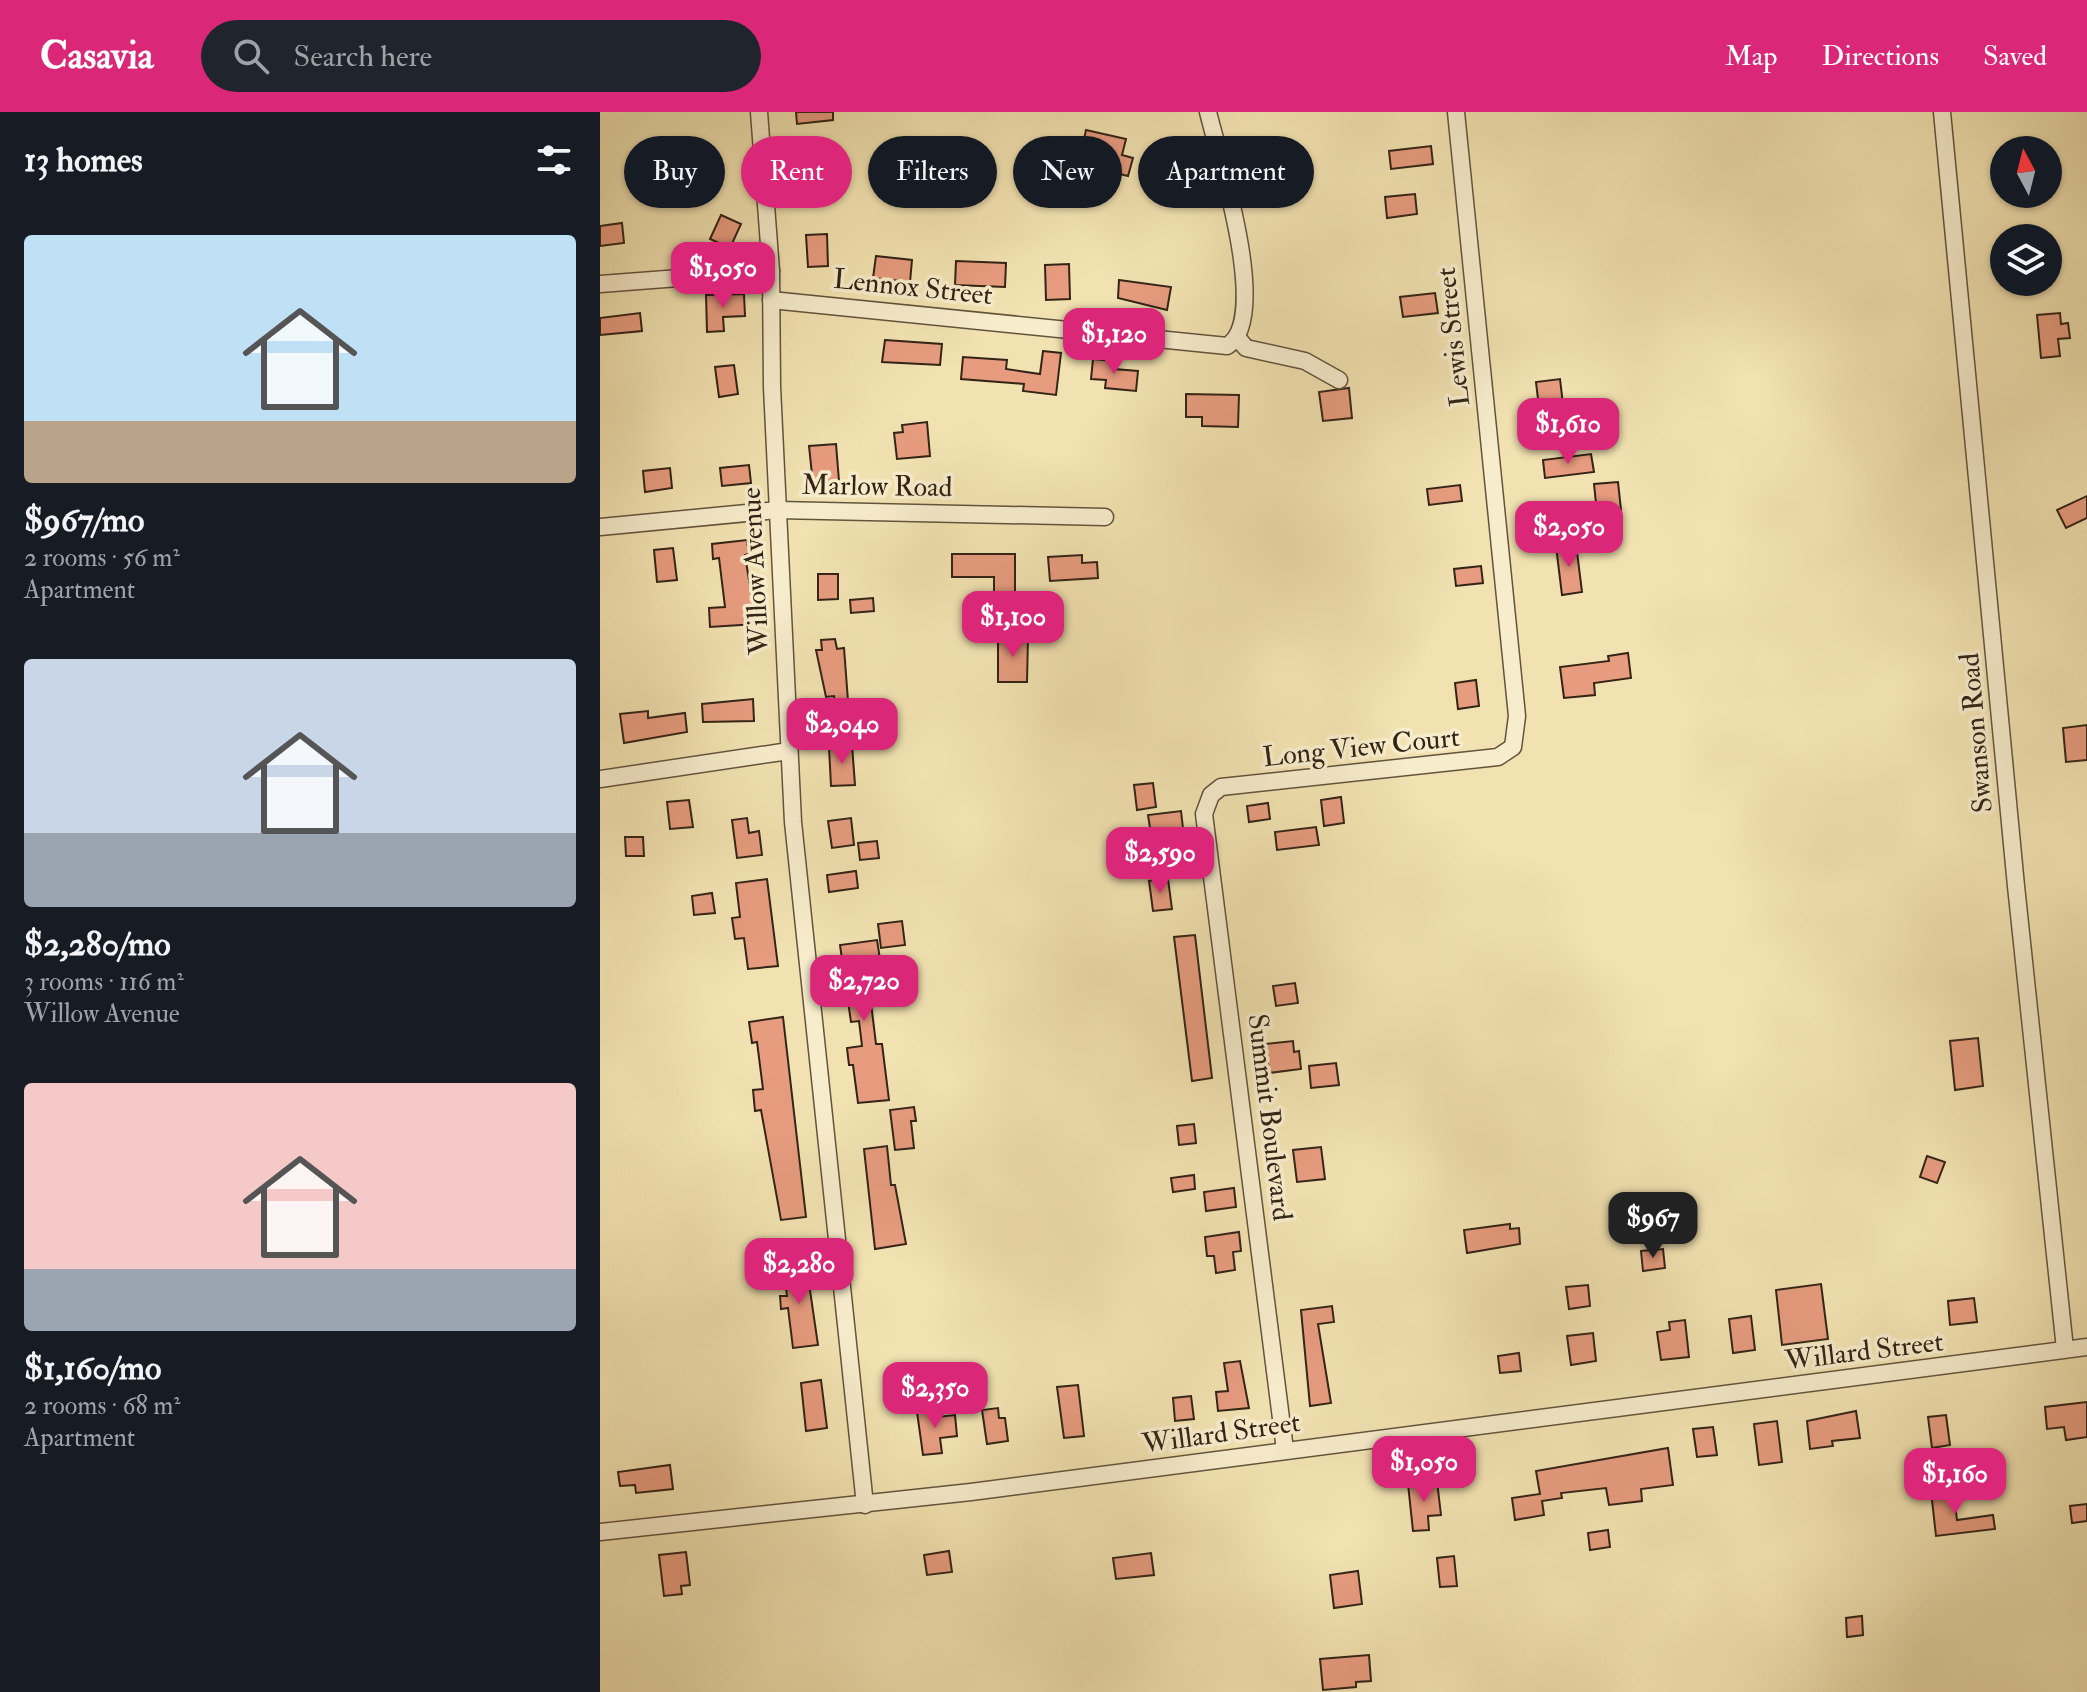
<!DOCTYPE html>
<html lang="en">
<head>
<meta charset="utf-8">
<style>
	body { margin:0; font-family:"IM FELL Double Pica",serif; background:#20242c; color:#f1f3f6; height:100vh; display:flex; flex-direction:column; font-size:30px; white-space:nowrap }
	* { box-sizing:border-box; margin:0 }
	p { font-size:26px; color:#9ea1a6 }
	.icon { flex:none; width:44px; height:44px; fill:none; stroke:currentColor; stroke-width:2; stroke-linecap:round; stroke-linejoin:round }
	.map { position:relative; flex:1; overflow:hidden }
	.details { display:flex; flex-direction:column; background:#171b24; width:600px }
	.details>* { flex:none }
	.top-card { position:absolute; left:24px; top:24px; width:760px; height:72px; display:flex; gap:16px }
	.needle { width:52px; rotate:353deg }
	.buttons { position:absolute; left:1390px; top:24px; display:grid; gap:16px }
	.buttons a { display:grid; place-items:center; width:72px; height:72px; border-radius:50%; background:#171b24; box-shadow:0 2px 6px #0004; font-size:40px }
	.price { position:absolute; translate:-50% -68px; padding:0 18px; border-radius:16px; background:#db2777; color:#fff; font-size:26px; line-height:52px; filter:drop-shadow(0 2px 4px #0008) }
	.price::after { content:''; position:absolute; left:50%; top:48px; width:24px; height:18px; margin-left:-12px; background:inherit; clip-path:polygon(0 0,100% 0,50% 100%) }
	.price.current { background:#222; color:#fff }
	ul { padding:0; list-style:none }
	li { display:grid; align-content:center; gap:16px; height:424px; padding:0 24px }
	li span { display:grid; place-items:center; height:248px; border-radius:8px; color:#555 }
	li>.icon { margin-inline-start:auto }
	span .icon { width:144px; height:144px; fill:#fffc; stroke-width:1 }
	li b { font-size:34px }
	h2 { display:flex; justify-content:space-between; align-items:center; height:96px; padding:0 24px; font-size:34px }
	.chip { padding:0 28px; border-radius:36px; background:#171b24; box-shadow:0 2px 6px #0004; font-size:28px; line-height:72px }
	.chip.current { background:#db2777; color:#fff }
	header { display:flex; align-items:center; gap:48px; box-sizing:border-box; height:112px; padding:0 40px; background:#db2777; color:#fff }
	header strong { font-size:38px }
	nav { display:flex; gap:44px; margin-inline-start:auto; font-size:28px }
	.search { width:560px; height:72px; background:#20242c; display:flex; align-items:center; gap:20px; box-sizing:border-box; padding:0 28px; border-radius:44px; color:#9ea1a6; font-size:30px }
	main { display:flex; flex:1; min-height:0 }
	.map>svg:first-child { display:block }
	.building { fill:#e79c7f; stroke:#332416; stroke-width:2 }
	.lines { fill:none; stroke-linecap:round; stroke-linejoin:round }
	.minor-casing { stroke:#63543d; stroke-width:19 }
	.minor { stroke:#f7eccc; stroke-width:16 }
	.labels { text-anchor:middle; stroke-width:7; stroke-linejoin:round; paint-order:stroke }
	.street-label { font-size:28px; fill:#332416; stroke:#f7eccc }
</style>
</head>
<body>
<header>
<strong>Casavia</strong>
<div class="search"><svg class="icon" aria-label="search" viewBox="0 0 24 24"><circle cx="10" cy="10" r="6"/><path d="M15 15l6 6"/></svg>Search here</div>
<nav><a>Map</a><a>Directions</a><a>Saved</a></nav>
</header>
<main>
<section class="details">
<h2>13 homes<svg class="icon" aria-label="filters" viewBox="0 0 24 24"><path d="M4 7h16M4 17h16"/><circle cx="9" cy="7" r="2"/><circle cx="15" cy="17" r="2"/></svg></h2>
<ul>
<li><span style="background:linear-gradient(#bfe0f5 75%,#b9a48a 0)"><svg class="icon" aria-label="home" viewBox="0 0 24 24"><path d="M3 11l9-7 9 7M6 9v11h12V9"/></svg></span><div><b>$967/mo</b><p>2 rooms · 56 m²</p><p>Apartment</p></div></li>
<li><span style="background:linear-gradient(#c9d6e8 70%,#9aa5b1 0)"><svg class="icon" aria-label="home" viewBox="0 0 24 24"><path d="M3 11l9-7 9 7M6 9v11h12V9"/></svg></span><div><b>$2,280/mo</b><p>3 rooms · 116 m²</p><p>Willow Avenue</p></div></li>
<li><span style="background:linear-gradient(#f6c9c9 75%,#9aa5b1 0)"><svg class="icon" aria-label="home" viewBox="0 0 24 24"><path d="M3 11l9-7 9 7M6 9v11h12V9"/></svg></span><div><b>$1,160/mo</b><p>2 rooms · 68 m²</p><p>Apartment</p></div></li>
</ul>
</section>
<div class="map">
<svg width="1487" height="1580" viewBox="0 0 1487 1580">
	<rect width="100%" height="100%" fill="#f2e2b1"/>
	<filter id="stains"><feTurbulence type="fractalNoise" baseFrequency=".0025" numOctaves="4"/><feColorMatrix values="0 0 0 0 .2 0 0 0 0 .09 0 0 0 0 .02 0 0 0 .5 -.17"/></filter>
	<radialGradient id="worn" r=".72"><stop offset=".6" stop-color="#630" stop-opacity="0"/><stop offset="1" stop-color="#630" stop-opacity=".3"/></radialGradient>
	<g class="building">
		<polygon points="196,0 233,0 233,8 197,12"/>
		<polygon points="486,18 526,27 522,43 533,46 528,64 498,57 502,41 482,36"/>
		<polygon points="831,34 833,52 791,57 789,39"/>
		<polygon points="815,82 817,102 787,106 785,85"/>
		<polygon points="121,103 141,112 130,136 110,127"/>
		<polygon points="22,111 24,131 0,134 0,114"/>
		<polygon points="227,122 228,154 208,155 206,123"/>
		<polygon points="276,144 312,148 310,170 273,166"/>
		<polygon points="356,149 406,151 405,175 355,173"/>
		<polygon points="469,152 470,187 446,188 445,153"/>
		<polygon points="519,168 571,175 567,198 518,186"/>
		<polygon points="835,181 838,201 803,205 800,185"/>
		<polygon points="144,182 145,204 123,205 124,219 107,220 106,183"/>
		<polygon points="40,201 42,219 0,223 0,206"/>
		<polygon points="1460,201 1461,212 1468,211 1470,226 1458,227 1460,244 1441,246 1437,203"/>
		<polygon points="285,228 342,232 340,253 282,250"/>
		<polygon points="443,239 461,241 456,283 423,279 424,272 361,267 363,245 407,248 406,257 440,262"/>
		<polygon points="493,247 514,249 514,257 538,259 536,279 505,276 506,268 491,267"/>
		<polygon points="134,253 138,282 119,285 115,255"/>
		<polygon points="960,267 964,301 940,304 936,270"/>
		<polygon points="749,276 752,306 723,309 719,280"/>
		<polygon points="586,282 639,283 638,315 602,314 602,305 586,305"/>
		<polygon points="327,310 330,344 297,347 294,321 303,320 302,313"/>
		<polygon points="236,332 239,369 213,372 209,334"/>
		<polygon points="991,342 994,360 945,366 943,348"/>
		<polygon points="149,353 151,371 122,374 120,356"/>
		<polygon points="70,356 72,376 45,380 43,359"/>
		<polygon points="1018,370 1021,398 997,401 994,372"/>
		<polygon points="860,373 862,389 829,393 827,377"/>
		<polygon points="1487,384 1487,406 1466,416 1457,398"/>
		<polygon points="147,428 149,442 145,443 156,512 110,515 109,496 125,495 119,446 113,447 112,432"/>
		<polygon points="976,432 982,480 962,483 956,434"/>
		<polygon points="73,436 77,468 57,470 54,438"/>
		<polygon points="352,442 415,442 415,484 394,484 394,465 352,465"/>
		<polygon points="482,443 482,451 497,450 498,466 450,469 448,445"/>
		<polygon points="881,454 883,471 856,474 854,457"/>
		<polygon points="218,462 238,462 238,487 218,488"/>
		<polygon points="273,486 274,499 251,501 250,488"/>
		<polygon points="398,525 428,525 427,570 398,570"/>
		<polygon points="235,527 237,537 244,536 248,589 235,591 234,584 226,585 216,538 222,538 221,528"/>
		<polygon points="1028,541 1031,566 994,571 995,583 964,586 960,555 1009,549 1008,544"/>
		<polygon points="876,568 879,594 858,597 855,571"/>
		<polygon points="153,587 154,609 103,610 102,592"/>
		<polygon points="48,599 48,606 85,601 87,620 24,631 20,602"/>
		<polygon points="1487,613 1487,648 1466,650 1463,616"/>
		<polygon points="252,633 255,673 231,674 229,635"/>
		<polygon points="553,671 556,695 537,698 534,673"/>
		<polygon points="741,685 744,711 724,714 721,688"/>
		<polygon points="89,688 93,715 70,717 67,690"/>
		<polygon points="668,691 670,707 649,710 647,694"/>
		<polygon points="581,699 584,725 552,729 548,703"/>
		<polygon points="147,706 149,721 159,719 162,743 137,746 132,708"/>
		<polygon points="251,706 254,733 232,736 228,709"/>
		<polygon points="716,715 719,733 677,738 675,720"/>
		<polygon points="25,725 43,725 44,744 26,744"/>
		<polygon points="277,729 279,746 260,748 258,731"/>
		<polygon points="256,759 258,776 229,780 227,763"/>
		<polygon points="167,767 178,854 148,857 144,826 135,827 132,806 140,805 136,771"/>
		<polygon points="568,767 572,797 553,799 549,769"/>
		<polygon points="112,781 115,801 94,803 92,784"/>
		<polygon points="302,809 305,833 281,836 278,812"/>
		<polygon points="595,823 612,966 592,969 574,825"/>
		<polygon points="277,828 280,847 267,848 267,858 276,932 282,932 289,988 258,991 253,953 249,953 247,936 262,934 259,909 251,910 240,833"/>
		<polygon points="695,871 698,891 676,894 673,874"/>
		<polygon points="183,905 206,1105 181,1108 161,998 155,999 153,978 163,977 157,930 152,931 149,910"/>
		<polygon points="1378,926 1383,974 1355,978 1350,929"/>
		<polygon points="693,929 694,940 699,939 701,957 669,961 666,932"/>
		<polygon points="736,951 739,973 711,976 709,954"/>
		<polygon points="314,995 316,1009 311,1009 314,1036 295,1038 290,998"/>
		<polygon points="594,1012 596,1031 579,1033 577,1014"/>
		<polygon points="287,1034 291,1073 295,1073 306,1132 275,1137 264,1037"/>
		<polygon points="721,1035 725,1067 697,1070 693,1038"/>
		<polygon points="1327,1044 1345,1050 1337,1071 1320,1065"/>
		<polygon points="594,1063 595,1077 573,1080 571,1066"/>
		<polygon points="634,1076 636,1095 606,1099 604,1080"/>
		<polygon points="910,1112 910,1117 919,1116 920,1132 867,1141 864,1118"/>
		<polygon points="639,1120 641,1139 633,1140 635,1158 616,1161 614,1144 607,1144 605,1125"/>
		<polygon points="1063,1137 1065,1156 1043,1159 1041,1139"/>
		<polygon points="206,1151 218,1233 193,1236 188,1196 181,1197 180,1184 187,1184 183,1153"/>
		<polygon points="1221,1172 1228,1227 1182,1233 1176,1178"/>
		<polygon points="988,1173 990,1194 969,1197 966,1175"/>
		<polygon points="1374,1186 1377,1210 1350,1213 1348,1189"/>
		<polygon points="732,1194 734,1210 718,1212 731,1291 710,1294 701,1198"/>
		<polygon points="1151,1204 1155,1238 1133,1241 1129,1207"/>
		<polygon points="1085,1208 1089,1245 1061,1248 1057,1220 1070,1218 1069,1210"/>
		<polygon points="993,1221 996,1249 971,1253 967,1224"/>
		<polygon points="919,1241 921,1259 900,1261 898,1244"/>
		<polygon points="640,1249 649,1296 618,1299 616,1280 628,1279 624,1251"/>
		<polygon points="221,1268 227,1316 206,1319 201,1271"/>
		<polygon points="478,1273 484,1324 464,1326 457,1275"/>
		<polygon points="591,1284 594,1307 575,1309 573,1286"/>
		<polygon points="1487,1290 1487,1325 1466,1328 1464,1315 1447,1317 1445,1295"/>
		<polygon points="398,1296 399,1306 405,1306 408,1329 387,1332 382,1298"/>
		<polygon points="336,1297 337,1305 355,1303 357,1324 340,1326 342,1341 323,1343 317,1300"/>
		<polygon points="1256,1299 1260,1326 1232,1329 1233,1334 1210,1337 1207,1309"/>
		<polygon points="1346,1303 1350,1333 1332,1336 1328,1305"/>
		<polygon points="1177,1309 1182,1350 1159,1353 1154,1312"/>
		<polygon points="1113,1315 1117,1343 1097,1345 1093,1317"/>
		<polygon points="1068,1336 1073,1373 1041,1377 1042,1389 1009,1393 1006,1376 961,1381 962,1386 942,1389 944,1403 915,1408 912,1386 940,1382 936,1359"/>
		<polygon points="70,1353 73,1377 36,1381 35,1373 20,1374 18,1360"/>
		<polygon points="837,1369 841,1403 828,1404 829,1418 813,1419 808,1372"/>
		<polygon points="1353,1376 1357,1408 1393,1403 1395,1417 1336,1424 1331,1379"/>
		<polygon points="1487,1392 1487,1409 1472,1411 1470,1394"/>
		<polygon points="1008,1418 1010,1435 990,1438 988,1421"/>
		<polygon points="349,1439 352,1460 327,1463 324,1443"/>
		<polygon points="86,1440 90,1473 81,1474 82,1482 64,1484 59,1443"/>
		<polygon points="551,1441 554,1463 516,1467 513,1446"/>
		<polygon points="854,1444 857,1474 840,1475 837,1446"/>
		<polygon points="758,1459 762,1492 734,1496 730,1463"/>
		<polygon points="1262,1504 1263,1523 1247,1525 1246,1506"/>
		<polygon points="769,1543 771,1569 756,1570 756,1575 723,1578 720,1547"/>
	</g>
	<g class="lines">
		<defs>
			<g id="minor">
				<polyline points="159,0 171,159 172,275 193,710 265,1393"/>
				<polyline points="1342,0 1416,774 1465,1237"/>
				<polyline points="0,172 171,159"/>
				<path d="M171,188L627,234C672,208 618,42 608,0"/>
				<polyline points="637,225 646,236 705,249 739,268"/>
				<polyline points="0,415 178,398 505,405"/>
				<polyline points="0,667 189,639"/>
				<polyline points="685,1338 604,702 611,683 621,675 898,645 913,635 917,604 856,0"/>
				<polyline points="0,1420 371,1380 1487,1235"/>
			</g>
		</defs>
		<use href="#minor" class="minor-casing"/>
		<use href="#minor" class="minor"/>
	</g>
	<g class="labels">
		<g class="street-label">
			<text transform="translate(313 174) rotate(6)" y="10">Lennox Street</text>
			<text transform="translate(852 225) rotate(-96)" y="10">Lewis Street</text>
			<text transform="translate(277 373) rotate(1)" y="10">Marlow Road</text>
			<text transform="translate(154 459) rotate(-93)" y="10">Willow Avenue</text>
			<text transform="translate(1375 621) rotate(-95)" y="10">Swanson Road</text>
			<text transform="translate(761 634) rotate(-6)" y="10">Long View Court</text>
			<text transform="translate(671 1005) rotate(83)" y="10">Summit Boulevard</text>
			<text transform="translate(1264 1238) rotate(-7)" y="10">Willard Street</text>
			<text transform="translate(621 1320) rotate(-8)" y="10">Willard Street</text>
		</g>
	</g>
	<rect width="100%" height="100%" filter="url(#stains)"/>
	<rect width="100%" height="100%" fill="url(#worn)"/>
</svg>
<div class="buttons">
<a><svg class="needle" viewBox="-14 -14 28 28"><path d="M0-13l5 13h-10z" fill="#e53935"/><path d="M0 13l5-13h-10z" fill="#9ea1a6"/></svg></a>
<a><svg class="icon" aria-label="layers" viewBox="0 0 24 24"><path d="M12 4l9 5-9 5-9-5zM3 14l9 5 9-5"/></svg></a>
</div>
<b class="price" style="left:123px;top:198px">$1,050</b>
<b class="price" style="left:514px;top:264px">$1,120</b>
<b class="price" style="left:968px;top:354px">$1,610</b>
<b class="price" style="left:969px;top:457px">$2,050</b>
<b class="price" style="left:413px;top:547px">$1,100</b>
<b class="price" style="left:242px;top:654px">$2,040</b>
<b class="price" style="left:560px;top:783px">$2,590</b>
<b class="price" style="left:264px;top:911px">$2,720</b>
<b class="price current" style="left:1053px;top:1148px">$967</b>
<b class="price" style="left:199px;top:1194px">$2,280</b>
<b class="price" style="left:335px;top:1318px">$2,350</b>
<b class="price" style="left:824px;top:1392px">$1,050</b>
<b class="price" style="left:1355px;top:1404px">$1,160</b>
<div class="top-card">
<a class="chip">Buy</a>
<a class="chip current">Rent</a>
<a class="chip">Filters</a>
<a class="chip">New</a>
<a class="chip">Apartment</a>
</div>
</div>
</main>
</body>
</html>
